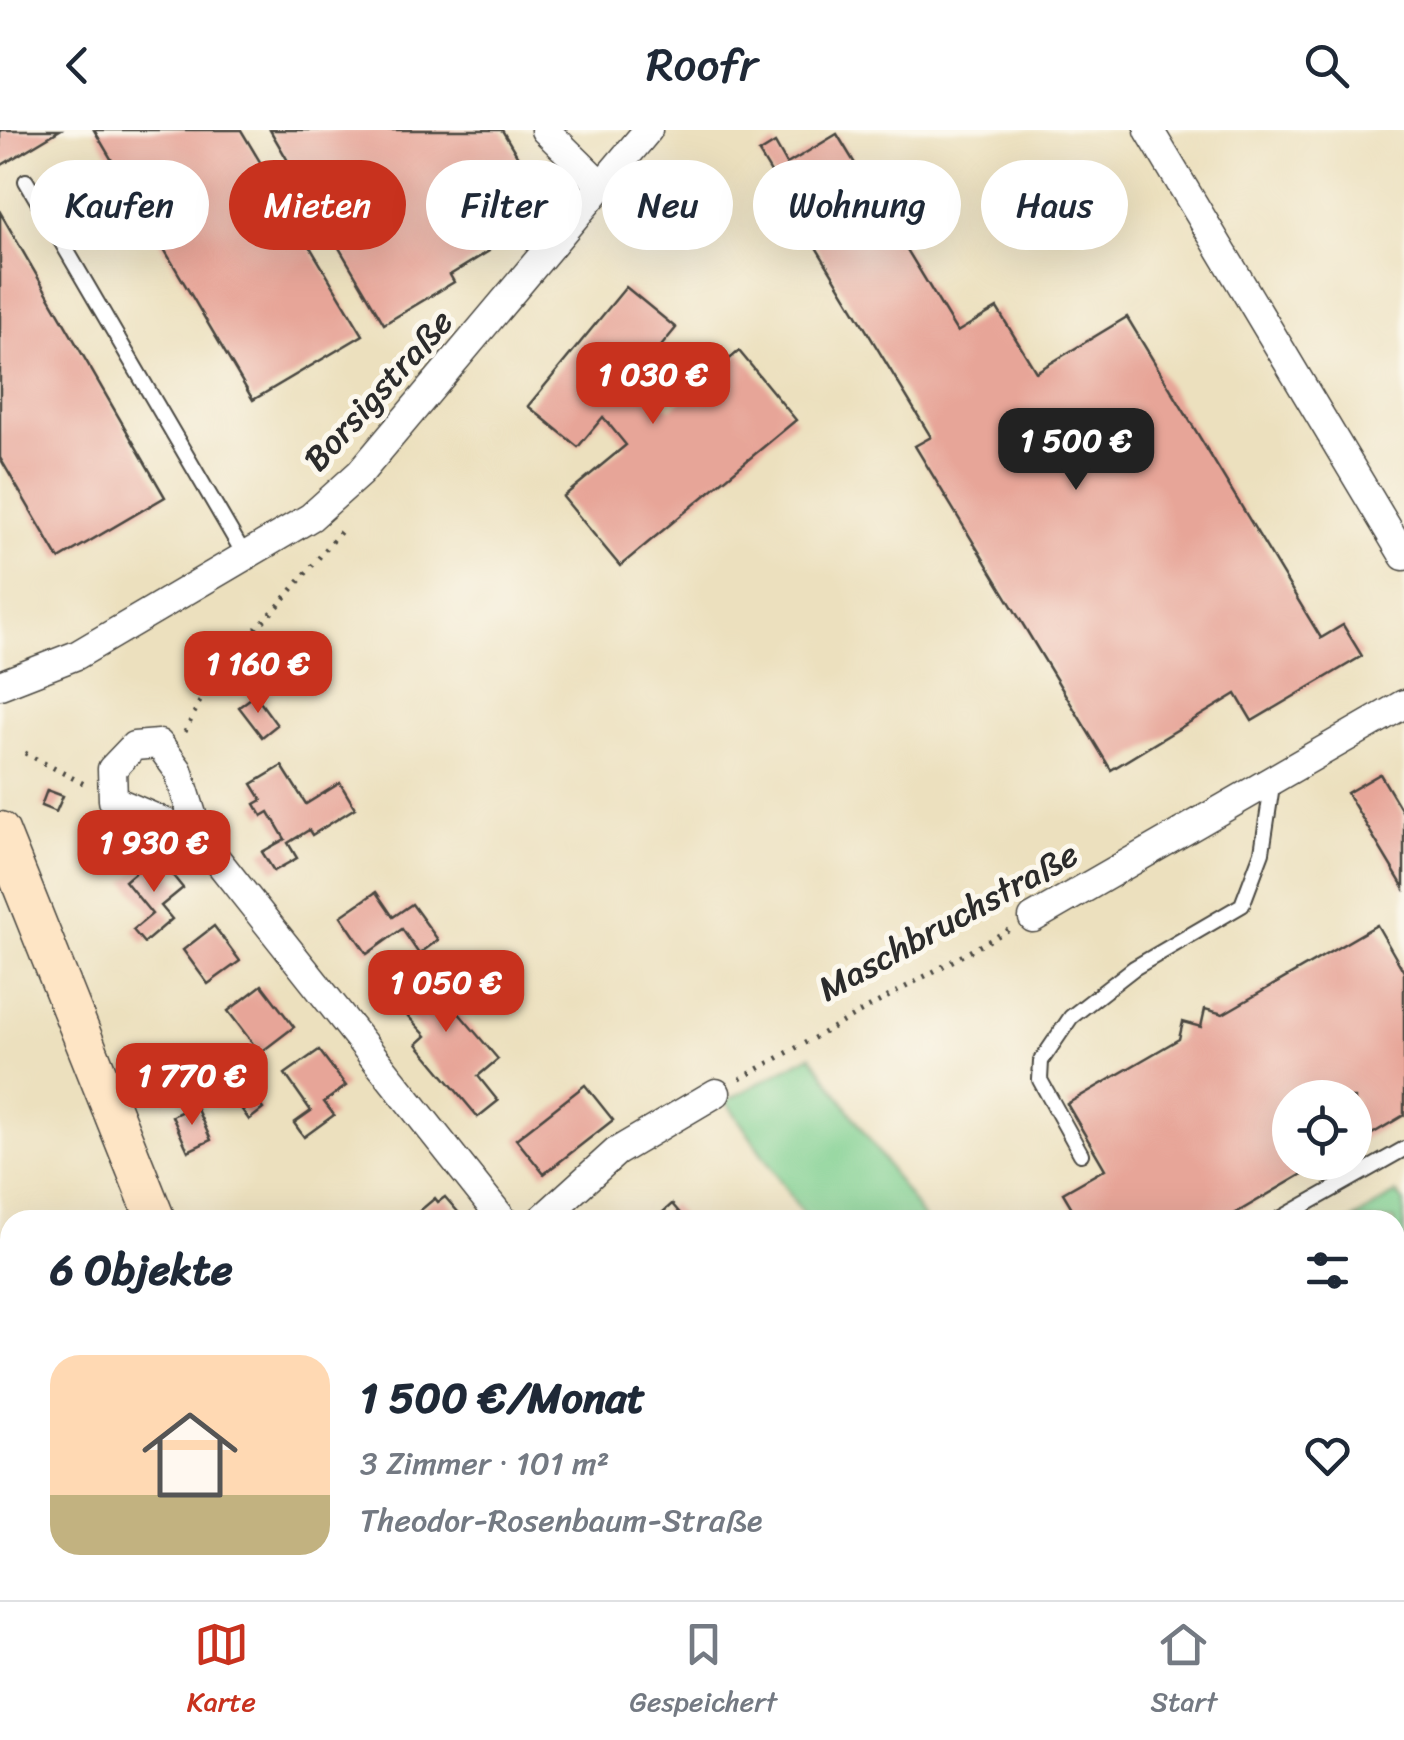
<!DOCTYPE html>
<html lang="de">
<head>
<meta charset="utf-8">
<style>
	body { margin:0; font-family:Sriracha,sans-serif; background:#f2f2f3; color:#1f2937; height:100vh; display:flex; flex-direction:column; font-size:38px; white-space:nowrap }
	* { box-sizing:border-box; margin:0 }
	p { font-size:32px; color:#747a83 }
	.icon { flex:none; width:55px; height:55px; fill:none; stroke:currentColor; stroke-width:2; stroke-linecap:round; stroke-linejoin:round }
	.map { position:relative; flex:1; overflow:hidden }
	.side { position:absolute; left:0px; top:1080px; width:1405px; height:390px; display:flex; flex-direction:column; background:#fff; border-radius:30px 30px 0 0; box-shadow:0 10px 40px #0002 }
	.side>* { flex:none }
	.hud { position:absolute; left:30px; top:30px; width:1345px; height:90px; display:flex; gap:20px }
	.fabs { position:absolute; left:1272px; top:950px; display:grid; gap:20px }
	.fabs a { display:grid; place-items:center; width:100px; height:100px; border-radius:50%; background:#fff; box-shadow:0 10px 40px #0002; font-size:50px }
	.price { position:absolute; translate:-50% -85px; padding:0 22px; border-radius:20px; background:#c8321e; color:#fff; font-size:32px; line-height:65px; filter:drop-shadow(0 2px 5px #0008) }
	.price::after { content:''; position:absolute; left:50%; top:60px; width:30px; height:22px; margin-left:-15px; background:inherit; clip-path:polygon(0 0,100% 0,50% 100%) }
	.price.on { background:#222; color:#fff }
	ul { padding:0; list-style:none }
	li { display:flex; align-items:center; gap:30px; height:250px; padding:0 50px }
	li+li { border-top:2px solid #e0e1e3 }
	li span { display:grid; place-items:center; flex:none; width:280px; height:200px; border-radius:30px; color:#555 }
	li>.icon { margin-inline-start:auto }
	span .icon { width:120px; height:120px; fill:#fffc; stroke-width:1 }
	li b { font-size:42px }
	h2 { display:flex; justify-content:space-between; align-items:center; height:120px; padding:0 50px; font-size:42px }
	.chip { padding:0 35px; border-radius:45px; background:#fff; box-shadow:0 10px 40px #0002; font-size:35px; line-height:90px }
	.chip.on { background:#c8321e; color:#fff }
	header { display:flex; justify-content:space-between; align-items:center; height:130px; padding:0 50px; background:#fff; font-size:45px; font-weight:600 }
	.tab-bar { display:flex; justify-content:space-around; align-items:center; height:140px; border-top:2px solid #e0e1e3; background:#fff; font-size:28px; color:#747a83 }
	.tab-bar a { display:grid; justify-items:center; gap:5px }
	.tab-bar .on { color:#c8321e }
	.map>svg:first-child { display:block }
	.green { fill:#7ecf8f; stroke:#547d5d; stroke-width:2.5 }
	.building { fill:#e7a598 }
	.lines { fill:none; stroke-linecap:round; stroke-linejoin:round }
	.service-casing { stroke:#484641; stroke-width:18 }
	.minor-casing { stroke:#484641; stroke-width:31 }
	.secondary-casing { stroke:#484641; stroke-width:41 }
	.path { stroke:#484641; stroke-width:5; stroke-dasharray:2.5 8; stroke-linecap:butt }
	.service { stroke:#fff; stroke-width:14 }
	.minor { stroke:#fff; stroke-width:28 }
	.secondary { stroke:#fee5c5; stroke-width:38 }
	.labels { text-anchor:middle; stroke-width:10; stroke-linejoin:round; paint-order:stroke }
	.street-label { font-size:35px; fill:#2b2b2b; stroke:#fbf7ec }
</style>
</head>
<body>
<header><svg class="icon" aria-label="back" viewBox="0 0 24 24"><path d="M15 5l-7 7 7 7"/></svg>Roofr<svg class="icon" aria-label="search" viewBox="0 0 24 24"><circle cx="10" cy="10" r="6"/><path d="M15 15l6 6"/></svg></header>
<div class="map">
<svg width="1404" height="1470" viewBox="0 0 1404 1470">
	<rect width="100%" height="100%" fill="#fbf7ec"/>
	<filter id="ink" filterUnits="userSpaceOnUse"><feTurbulence type="fractalNoise" baseFrequency=".01" numOctaves="2"/><feDisplacementMap in="SourceGraphic" scale="20" xChannelSelector="R" yChannelSelector="G"/><feConvolveMatrix kernelMatrix="1 2 1 2 8 2 1 2 1" color-interpolation-filters="sRGB"/></filter>
	<filter id="wash" filterUnits="userSpaceOnUse"><feTurbulence type="fractalNoise" baseFrequency=".0048" numOctaves="4" result="noise"/><feDisplacementMap in="SourceGraphic" scale="40" xChannelSelector="R" yChannelSelector="G"/><feGaussianBlur stdDeviation="2.25" result="paint"/><feColorMatrix in="noise" values="0 0 0 0 0 0 0 0 0 0 0 0 0 0 0 0 0 1.4 0 .05"/><feComposite in="paint" operator="in"/></filter>
	<g filter="url(#wash)">
		<rect width="100%" height="100%" fill="#ece0be"/>
		<g class="green">
			<polygon points="811,925 925,1090 807,1090 726,971"/>
			<polygon points="1397,1063 1404,1073 1404,1329 1395,1335 1395,1090 1353,1090"/>
			<polygon points="486,1460 615,1460 622,1470 483,1470 489,1465"/>
			<polygon points="964,1460 1116,1460 1123,1470 954,1470"/>
		</g>
		<g id="blocks">
			<g class="building">
				<polygon points="0,0 60,0 0,36"/>
				<polygon points="94,0 241,0 296,92 316,79 270,0 502,0 521,32 494,48 519,90 483,111 489,121 450,145 454,152 384,194 328,99 307,112 363,205 253,270"/>
				<polygon points="837,4 957,202 997,178 1036,242 1127,187 1321,508 1343,495 1362,526 1252,591 1236,564 1111,640 915,316 931,307 759,23 775,13 787,34"/>
				<polygon points="0,82 165,367 59,429 0,328"/>
				<polygon points="626,157 676,198 643,238 660,253 653,261 670,279 739,221 796,290 620,436 563,367 626,315 603,287 578,317 528,276"/>
				<polygon points="255,565 277,595 262,607 239,577"/>
				<polygon points="282,636 306,674 340,653 355,678 312,705 309,700 288,713 297,728 274,741 262,722 285,709 269,682 262,686 255,674 262,670 252,654"/>
				<polygon points="1380,644 1404,684 1404,758 1347,663"/>
				<polygon points="47,660 63,666 56,682 41,676"/>
				<polygon points="156,725 183,758 161,776 172,789 144,813 133,800 152,784 125,751"/>
				<polygon points="376,762 393,787 412,774 438,810 419,824 402,799 367,824 341,786"/>
				<polygon points="1377,795 1404,842 1404,985 1355,1014 1355,968 1290,968 1290,1032 1323,1032 1224,1090 1079,1090 1063,1063 1105,1039 1067,974 1179,909 1183,892 1201,897 1205,879 1223,884"/>
				<polygon points="214,796 240,831 208,854 183,820"/>
				<polygon points="396,838 414,859 422,852 425,856 445,840 470,870 457,881 498,929 478,946 498,971 478,987 417,914 426,906 378,853"/>
				<polygon points="262,855 294,897 260,923 228,881"/>
				<polygon points="319,920 346,956 324,972 334,985 304,1007 294,993 311,981 285,944"/>
				<polygon points="585,955 613,990 544,1044 516,1009"/>
				<polygon points="249,961 263,979 249,990 236,971"/>
				<polygon points="195,975 211,1010 188,1021 172,986"/>
				<polygon points="445,1067 459,1083 450,1090 409,1090 435,1068 438,1072"/>
				<polygon points="672,1074 685,1089 688,1085 692,1090 654,1090"/>
				<polygon points="0,1226 10,1238 10,1266 0,1275"/>
				<polygon points="1395,1394 1404,1408 1404,1470 1329,1470 1322,1460 1395,1460"/>
				<polygon points="10,1424 10,1460 17,1460 5,1470 0,1470 0,1433"/>
				<polygon points="215,1460 231,1460 235,1470 191,1470"/>
				<polygon points="724,1460 766,1460 775,1470 742,1470 735,1463 730,1467"/>
				<polygon points="904,1460 934,1460 922,1470 913,1470"/>
				<polygon points="1206,1460 1258,1460 1265,1470 1198,1470 1196,1467"/>
			</g>
		</g>
	</g>
	<g filter="url(#ink)">
		<use href="#blocks" fill-opacity="0" stroke="#484641" stroke-width="2.5"/>
		<g class="lines">
			<defs>
				<g id="service">
					<polyline points="26,51 245,426"/>
					<polyline points="1081,1024 1040,950 1041,931 1071,887 1134,838 1242,775 1262,722 1273,649"/>
					<polyline points="1278,1090 1404,1019"/>
				</g>
				<g id="minor">
					<polyline points="545,0 602,56"/>
					<polyline points="1149,0 1404,426"/>
					<polyline points="0,555 77,525 311,387 360,343 648,0"/>
					<polyline points="199,707 113,670 112,639 134,616 159,614 178,640 199,707 503,1090"/>
					<polyline points="1033,788 1404,574"/>
					<polyline points="541,1090 616,1022 716,963"/>
					<polyline points="841,1460 851,1470"/>
					<polyline points="55,1470 68,1460"/>
				</g>
				<g id="secondary">
					<polyline points="0,701 156,1090"/>
					<polyline points="288,1460 291,1470"/>
				</g>
			</defs>
			<use href="#service" class="service-casing"/>
			<use href="#minor" class="minor-casing"/>
			<use href="#secondary" class="secondary-casing"/>
			<g class="path">
				<polyline points="185,602 200,571 234,521 279,475 343,399"/>
				<polyline points="25,623 84,654"/>
				<polyline points="740,949 1010,799"/>
			</g>
			<use href="#service" class="service"/>
			<use href="#minor" class="minor"/>
			<use href="#secondary" class="secondary"/>
		</g>
	</g>
	<g class="labels">
		<g class="street-label">
			<text transform="translate(378 260) rotate(-48)" y="12">Borsigstraße</text>
			<text transform="translate(948 791) rotate(-29)" y="12">Maschbruchstraße</text>
		</g>
	</g>
</svg>
<div class="fabs">
<a><svg class="icon" aria-label="locate" viewBox="0 0 24 24"><circle cx="12" cy="12" r="6"/><path d="M12 2v4M12 18v4M2 12h4M18 12h4"/></svg></a>
</div>
<b class="price" style="left:653px;top:297px">1 030 €</b>
<b class="price on" style="left:1076px;top:363px">1 500 €</b>
<b class="price" style="left:258px;top:586px">1 160 €</b>
<b class="price" style="left:154px;top:765px">1 930 €</b>
<b class="price" style="left:446px;top:905px">1 050 €</b>
<b class="price" style="left:192px;top:998px">1 770 €</b>
<div class="hud">
<a class="chip">Kaufen</a>
<a class="chip on">Mieten</a>
<a class="chip">Filter</a>
<a class="chip">Neu</a>
<a class="chip">Wohnung</a>
<a class="chip">Haus</a>
</div>
<section class="side">
<h2>6 Objekte<svg class="icon" aria-label="filters" viewBox="0 0 24 24"><path d="M4 7h16M4 17h16"/><circle cx="9" cy="7" r="2"/><circle cx="15" cy="17" r="2"/></svg></h2>
<ul>
<li><span style="background:linear-gradient(#ffd9b3 70%,#c2b280 0)"><svg class="icon" aria-label="home" viewBox="0 0 24 24"><path d="M3 11l9-7 9 7M6 9v11h12V9"/></svg></span><div><b>1 500 €/Monat</b><p>3 Zimmer · 101 m²</p><p>Theodor-Rosenbaum-Straße</p></div><svg class="icon" aria-label="heart" viewBox="0 0 24 24"><path d="M12 20l-8-8c-3-5 5-10 8-4 3-6 11-1 8 4z"/></svg></li>
</ul>
</section>
</div>
<nav class="tab-bar">
<a class="on"><svg class="icon" aria-label="map" viewBox="0 0 24 24"><path d="M3 6l6-2 6 2 6-2v14l-6 2-6-2-6 2zM9 4v14M15 6v14"/></svg>Karte</a>
<a><svg class="icon" aria-label="saved" viewBox="0 0 24 24"><path d="M7 4h10v16l-5-4-5 4z"/></svg>Gespeichert</a>
<a><svg class="icon" aria-label="home" viewBox="0 0 24 24"><path d="M3 11l9-7 9 7M6 9v11h12V9"/></svg>Start</a>
</nav>
</body>
</html>
